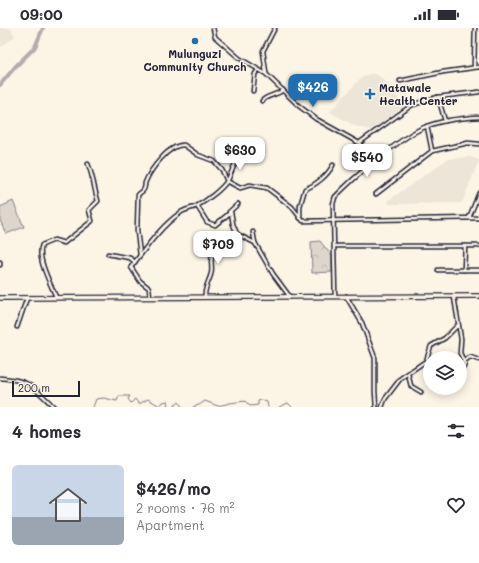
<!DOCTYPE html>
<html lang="en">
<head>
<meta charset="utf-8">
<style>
	body { margin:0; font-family:Mali,sans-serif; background:#f2f2f3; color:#2b2b33; height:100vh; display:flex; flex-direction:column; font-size:15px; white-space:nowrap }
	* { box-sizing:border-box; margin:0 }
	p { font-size:13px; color:#7c7c81 }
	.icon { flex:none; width:22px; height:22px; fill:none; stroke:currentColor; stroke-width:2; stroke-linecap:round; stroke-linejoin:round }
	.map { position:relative; height:379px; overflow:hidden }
	.sheet { display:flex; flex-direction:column; background:#fff; flex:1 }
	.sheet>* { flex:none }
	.controls { position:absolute; left:423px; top:323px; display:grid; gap:8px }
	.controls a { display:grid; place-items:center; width:44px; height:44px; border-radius:50%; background:#fff; box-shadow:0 2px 10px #0003; font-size:20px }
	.scale { position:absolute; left:12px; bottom:10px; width:68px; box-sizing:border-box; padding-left:4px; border:2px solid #22223b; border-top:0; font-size:11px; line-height:14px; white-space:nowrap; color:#22223b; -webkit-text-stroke:3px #fcf5e5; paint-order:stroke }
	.price { position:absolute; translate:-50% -34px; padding:0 9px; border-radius:8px; background:#fff; color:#222; font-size:13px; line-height:26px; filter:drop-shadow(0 1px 2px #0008) }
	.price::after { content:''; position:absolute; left:50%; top:24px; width:12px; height:9px; margin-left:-6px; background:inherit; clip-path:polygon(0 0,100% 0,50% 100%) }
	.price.selected { background:#1f6fb2; color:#fff }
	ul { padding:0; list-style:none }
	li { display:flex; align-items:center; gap:12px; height:100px; padding:0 12px }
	li span { display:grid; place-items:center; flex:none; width:112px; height:80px; border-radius:6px; color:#555 }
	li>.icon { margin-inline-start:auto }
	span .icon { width:48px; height:48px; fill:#fffc; stroke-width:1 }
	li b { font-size:17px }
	h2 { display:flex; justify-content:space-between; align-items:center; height:48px; padding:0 12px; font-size:17px }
	.status { display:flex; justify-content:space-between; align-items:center; height:28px; padding:0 20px; background:#fff; direction:ltr }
	.status svg { height:11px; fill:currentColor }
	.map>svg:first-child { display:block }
	.built { fill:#ece5d8 }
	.green { fill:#dcd6cc; stroke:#7f7c84 }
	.forest { fill:url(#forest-crowns); stroke:#7f7c84 }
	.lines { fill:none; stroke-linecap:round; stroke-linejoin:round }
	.stream { stroke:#78757e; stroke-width:1 }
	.river { stroke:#b2adab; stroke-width:4 }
	.minor-casing { stroke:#22223b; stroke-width:5.5 }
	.secondary-casing { stroke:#22223b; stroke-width:6 }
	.minor { stroke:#fcf5e5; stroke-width:2.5 }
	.secondary { stroke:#fcf5e5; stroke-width:3.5 }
	.poi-dot { fill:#1f6fb2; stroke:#fcf5e5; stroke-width:1.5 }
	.labels { text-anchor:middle; stroke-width:3; stroke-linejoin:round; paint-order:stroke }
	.poi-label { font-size:11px; font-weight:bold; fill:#22223b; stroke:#fcf5e5 }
</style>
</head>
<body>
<div class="status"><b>09:00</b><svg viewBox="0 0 49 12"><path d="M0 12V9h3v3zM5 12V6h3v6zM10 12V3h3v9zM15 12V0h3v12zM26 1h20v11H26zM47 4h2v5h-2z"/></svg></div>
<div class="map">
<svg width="479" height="379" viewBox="0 0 479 379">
	<defs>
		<pattern id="forest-crowns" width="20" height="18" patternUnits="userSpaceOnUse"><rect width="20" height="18" fill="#dcd6cc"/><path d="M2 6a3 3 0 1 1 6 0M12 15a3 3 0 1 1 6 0" fill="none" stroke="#bcb7b0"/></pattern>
	</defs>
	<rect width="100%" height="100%" fill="#fcf5e5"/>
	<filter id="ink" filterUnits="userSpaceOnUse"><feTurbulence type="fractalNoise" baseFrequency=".025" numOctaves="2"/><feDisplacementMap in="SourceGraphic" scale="8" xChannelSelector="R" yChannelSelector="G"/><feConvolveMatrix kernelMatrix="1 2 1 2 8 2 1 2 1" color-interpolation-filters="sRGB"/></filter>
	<g filter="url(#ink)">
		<g class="built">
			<polygon points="0,0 10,0 15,8 0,20"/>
			<polygon points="369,46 376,46 386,54 404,78 371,102 355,98 330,84 360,51"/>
			<polygon points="470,129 479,132 462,175 389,176 388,173 448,131"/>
		</g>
		<polygon class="green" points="13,173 24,199 6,206 0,192 0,179"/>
		<polygon class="forest" points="320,213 332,228 332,244 312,245 311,214"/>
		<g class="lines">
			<g class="stream">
				<polyline points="93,379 96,371 104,370 117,373 119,368 130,368 128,371 131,375 135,371 139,376 148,371 160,378 163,374 168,373 167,379"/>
				<polyline points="175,379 175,376 179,374 182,379"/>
				<polyline points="193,379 199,377 205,373 218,378 230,375 245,373 250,378 258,377 258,373 261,372 267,374 268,379"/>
				<polyline points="279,379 288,375 292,379"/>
			</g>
			<polyline class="river" points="0,57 15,39 35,19 43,0"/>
			<defs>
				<g id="minor">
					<polyline points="213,0 215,9 239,30 266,46 299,78 316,91 359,115"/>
					<polyline points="474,39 475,0"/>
					<polyline points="266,45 263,23 275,0"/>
					<polyline points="400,53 443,44 479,39"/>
					<polyline points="253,63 255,46 258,42"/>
					<polyline points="438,69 445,93"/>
					<path d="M262,73C269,66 276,68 283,62"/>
					<polyline points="427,98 432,123"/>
					<polyline points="375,134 359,115 412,77 438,69 479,64"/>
					<polyline points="228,152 239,126"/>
					<polyline points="376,166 432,123 468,115 479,116"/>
					<polyline points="197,178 207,194 215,197 231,184 233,196 237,206 255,215"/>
					<polyline points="229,184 238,176"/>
					<path d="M300,190V178L305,161C316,157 328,147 333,137"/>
					<polyline points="469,190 479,165"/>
					<polyline points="253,204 255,215 273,246 290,269"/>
					<path d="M202,212L212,229C210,235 213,240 211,246C209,254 204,260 205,269"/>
					<polyline points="335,218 479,218"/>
					<polyline points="108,226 130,230 135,234"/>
					<path d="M140,227L137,203L138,167C140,164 143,164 144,161C145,159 145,157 145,155C150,142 169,116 184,117L198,127L214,133L222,142L227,153"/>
					<polyline points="0,237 0,234"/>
					<polyline points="438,242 479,242"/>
					<polyline points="464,242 465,218"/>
					<path d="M335,268L333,176L335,169C353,150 402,108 425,99C441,92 461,90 479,89"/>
					<polyline points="346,268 362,295 375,330 375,363 376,379"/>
					<path d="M56,269C51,257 36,229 42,217L54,212L64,215L92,193L89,182L98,173C94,160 93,148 88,136"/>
					<path d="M150,269L149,260L140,253L131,239C146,220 160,199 180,185C185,181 191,181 197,178C206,173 222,161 227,153L240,160L250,157L267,160L292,179L303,193L479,190"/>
					<polyline points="454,269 461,311 460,325 465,336 460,347"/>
					<polyline points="17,299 27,270"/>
					<polyline points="463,334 470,329 479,332"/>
					<polyline points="408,346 411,358 421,364"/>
					<path d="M0,350C30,352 34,359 54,379"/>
					<polyline points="382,379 385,371 401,350 426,333 431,318 445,310 458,297"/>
				</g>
				<polyline id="secondary" points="0,270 479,268"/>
			</defs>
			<use href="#minor" class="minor-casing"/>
			<use href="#secondary" class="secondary-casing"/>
			<use href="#minor" class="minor"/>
			<use href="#secondary" class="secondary"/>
		</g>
	</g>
	<g class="poi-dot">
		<circle cx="195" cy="13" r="4"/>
		<path d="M368 60h4v4h4v4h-4v4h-4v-4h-4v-4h4z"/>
	</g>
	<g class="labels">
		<g class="poi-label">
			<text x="195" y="30">Mulunguzi<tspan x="195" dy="13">Community Church</tspan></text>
			<text x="379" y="64" text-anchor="start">Matawale<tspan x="379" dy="13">Health Center</tspan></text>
		</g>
	</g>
</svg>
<div class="controls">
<a><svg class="icon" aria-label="layers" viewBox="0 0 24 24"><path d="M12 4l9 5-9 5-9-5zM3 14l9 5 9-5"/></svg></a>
</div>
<div class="scale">200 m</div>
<b class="price selected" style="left:313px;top:80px">$426</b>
<b class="price" style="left:240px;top:143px">$630</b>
<b class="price" style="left:367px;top:150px">$540</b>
<b class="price" style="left:218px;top:237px">$709</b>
</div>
<section class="sheet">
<h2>4 homes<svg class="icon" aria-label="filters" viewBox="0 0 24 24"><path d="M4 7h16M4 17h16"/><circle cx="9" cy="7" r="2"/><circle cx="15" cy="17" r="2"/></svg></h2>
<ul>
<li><span style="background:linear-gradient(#c9d6e8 65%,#9aa5b1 0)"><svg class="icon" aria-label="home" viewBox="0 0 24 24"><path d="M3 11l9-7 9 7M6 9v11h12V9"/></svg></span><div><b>$426/mo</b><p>2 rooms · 76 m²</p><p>Apartment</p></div><svg class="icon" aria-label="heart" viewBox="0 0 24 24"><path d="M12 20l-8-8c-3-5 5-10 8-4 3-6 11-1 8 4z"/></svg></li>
</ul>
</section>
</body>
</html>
